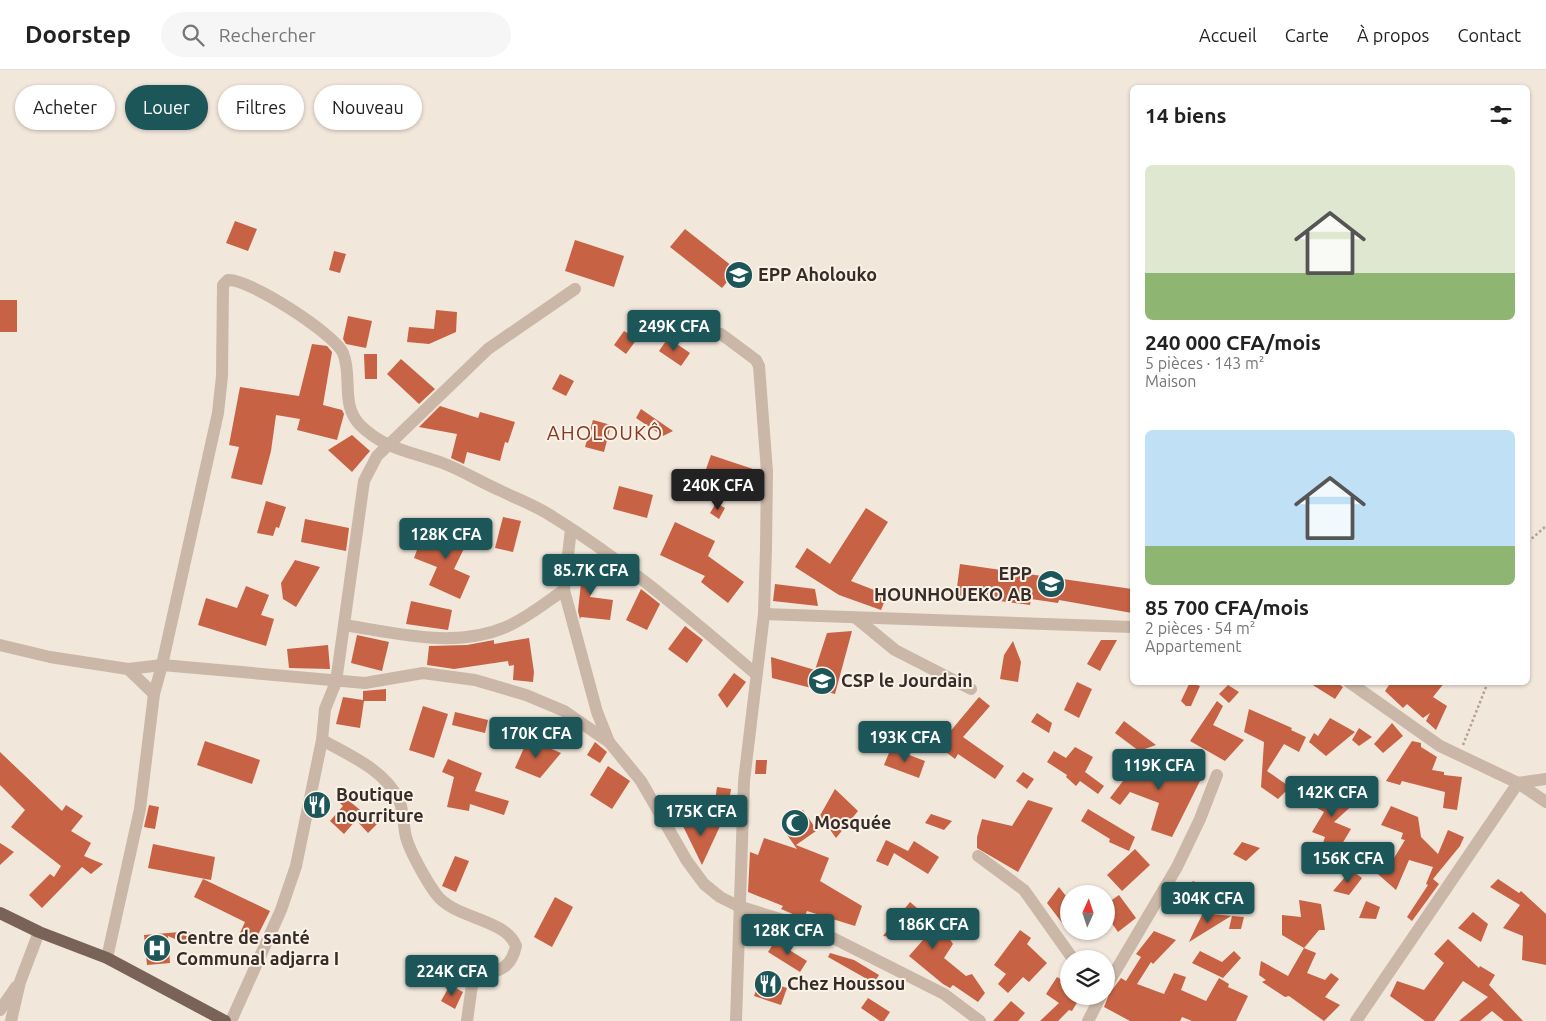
<!DOCTYPE html>
<html lang="fr">
<head>
<meta charset="utf-8">
<style>
	body { margin:0; font-family:Ubuntu,sans-serif; background:#f6f6f6; color:#222; height:100vh; display:flex; flex-direction:column; font-size:19px; white-space:nowrap }
	* { box-sizing:border-box; margin:0 }
	p { font-size:16px; color:#767676 }
	.icon { flex:none; width:28px; height:28px; fill:none; stroke:currentColor; stroke-width:2; stroke-linecap:round; stroke-linejoin:round }
	.map { position:relative; flex:1; overflow:hidden }
	.details { position:absolute; left:1130px; top:15px; width:400px; height:600px; display:flex; flex-direction:column; background:#fff; border-radius:8px; box-shadow:0 1px 4px #0004 }
	.details>* { flex:none }
	.top-card { position:absolute; left:15px; top:15px; width:475px; height:45px; display:flex; gap:10px }
	.needle { width:32px; rotate:3deg }
	.fabs { position:absolute; left:1060px; top:815px; display:grid; gap:10px }
	.fabs a { display:grid; place-items:center; width:55px; height:55px; border-radius:50%; background:#fff; box-shadow:0 1px 4px #0004; font-size:25px }
	.price { position:absolute; translate:-50% -42px; padding:0 11px; border-radius:5px; background:#1c5659; color:#fff; font-size:16px; line-height:32px; filter:drop-shadow(0 1px 2px #0008) }
	.price::after { content:''; position:absolute; left:50%; top:30px; width:15px; height:11px; margin-left:-8px; background:inherit; clip-path:polygon(0 0,100% 0,50% 100%) }
	.price.active { background:#222; color:#fff }
	ul { padding:0; list-style:none }
	li { display:grid; align-content:center; gap:10px; height:265px; padding:0 15px }
	li span { display:grid; place-items:center; height:155px; border-radius:8px; color:#555 }
	li>.icon { margin-inline-start:auto }
	span .icon { width:90px; height:90px; fill:#fffc; stroke-width:1 }
	li b { font-size:21px }
	h2 { display:flex; justify-content:space-between; align-items:center; height:60px; padding:0 15px; font-size:21px }
	.tag { padding:0 18px; border-radius:22px; background:#fff; box-shadow:0 1px 4px #0004; font-size:18px; line-height:45px }
	.tag.active { background:#1c5659; color:#fff }
	header { display:flex; align-items:center; gap:30px; box-sizing:border-box; height:70px; padding:0 25px; background:#fff; border-bottom:1px solid #e0e0e0 }
	header strong { font-size:24px }
	nav { display:flex; gap:28px; margin-inline-start:auto; font-size:18px }
	.search { width:350px; height:45px; background:#f6f6f6; display:flex; align-items:center; gap:12px; box-sizing:border-box; padding:0 18px; border-radius:28px; color:#767676; font-size:19px }
	.map>svg:first-child { display:block }
	.building { fill:#c76244 }
	.lines { fill:none; stroke-linecap:round; stroke-linejoin:round }
	.path { stroke:#b6a091; stroke-width:2.5; stroke-dasharray:2.5 2.5; stroke-linecap:butt }
	.street { stroke:#cab7a7; stroke-width:12 }
	.primary { stroke:#796358; stroke-width:12 }
	.labels { text-anchor:middle; stroke-width:4; stroke-linejoin:round; paint-order:stroke }
	.poi-label { font-size:18px; font-weight:bold; fill:#372c28; stroke:#faf1e7; text-anchor:start }
	.quarter-label { font-size:20px; letter-spacing:1px; fill:#87371f; stroke:#faf1e7 }
</style>
</head>
<body>
<header>
<strong>Doorstep</strong>
<div class="search"><svg class="icon" aria-label="search" viewBox="0 0 24 24"><circle cx="10" cy="10" r="6"/><path d="M15 15l6 6"/></svg>Rechercher</div>
<nav><a>Accueil</a><a>Carte</a><a>À propos</a><a>Contact</a></nav>
</header>
<div class="map">
<svg width="1546" height="951" viewBox="0 0 1546 951">
	<rect width="100%" height="100%" fill="#f2e7db"/>
	<g class="building">
		<polygon points="235,151 257,159 248,181 226,173"/>
		<polygon points="685,159 737,200 722,218 670,177"/>
		<polygon points="575,170 624,186 614,217 565,201"/>
		<polygon points="334,181 346,184 340,203 329,200"/>
		<rect x="0" y="230" width="17" height="32"/>
		<polygon points="436,240 457,242 456,262 429,274 407,272 409,257 434,259"/>
		<polygon points="348,246 372,251 366,278 346,274 343,269"/>
		<polygon points="624,261 637,269 626,284 614,275"/>
		<polygon points="668,268 690,283 681,296 659,281"/>
		<polygon points="312,274 327,276 332,282 323,335 342,340 344,344 337,370 297,360 300,349 276,345 271,381 262,415 231,408 239,377 229,375 240,317 299,326"/>
		<polygon points="364,284 377,284 377,309 365,309"/>
		<polygon points="401,289 435,319 419,334 387,304"/>
		<polygon points="560,304 574,311 566,326 552,319"/>
		<polygon points="440,336 478,348 480,342 515,352 508,373 505,372 500,391 467,382 464,394 451,388 457,364 419,357"/>
		<polygon points="641,339 673,361 663,366 636,348"/>
		<polygon points="593,350 611,355 604,382 585,377"/>
		<polygon points="352,365 370,381 352,402 328,380"/>
		<polygon points="711,385 759,401 759,420 705,402"/>
		<polygon points="619,416 653,425 647,448 613,439"/>
		<polygon points="266,431 286,437 279,458 276,457 273,466 257,463"/>
		<polygon points="716,433 725,438 719,449 710,443"/>
		<polygon points="866,438 888,452 851,511 887,525 881,540 839,525 795,497 807,478 830,494"/>
		<polygon points="503,447 521,451 513,482 495,478"/>
		<polygon points="305,449 349,458 346,481 301,472"/>
		<polygon points="465,451 475,456 454,499 470,506 460,529 429,515 437,497 414,488 423,464 447,473 452,462 457,466"/>
		<polygon points="675,452 715,471 708,486 744,512 728,533 701,512 705,506 660,485"/>
		<polygon points="295,490 320,497 296,537 283,529 281,513"/>
		<polygon points="575,494 600,506 590,527 613,530 610,550 581,547 580,549 578,541 581,513 573,509"/>
		<polygon points="960,494 1132,519 1132,543 1059,530 1058,533 1031,529 1030,535 956,525"/>
		<polygon points="775,514 815,519 818,536 773,531"/>
		<polygon points="246,516 269,525 261,545 274,549 266,576 198,555 206,528 237,538"/>
		<polygon points="641,519 660,534 647,560 626,550"/>
		<polygon points="411,531 452,540 448,560 406,554"/>
		<polygon points="685,556 703,570 687,593 668,579"/>
		<polygon points="852,561 835,624 772,608 771,587 815,600 827,563"/>
		<polygon points="357,565 389,572 382,601 351,593"/>
		<polygon points="529,568 534,602 533,612 513,610 514,595 509,596 508,591 454,599 427,595 429,576 467,575 494,570 494,574"/>
		<polygon points="1101,570 1117,570 1100,601 1087,594"/>
		<polygon points="1013,571 1021,592 1018,612 1000,609 1004,585"/>
		<polygon points="328,575 330,599 289,598 287,579"/>
		<polygon points="734,603 746,612 727,638 718,625"/>
		<polygon points="1077,612 1092,619 1079,648 1064,640"/>
		<polygon points="1190,612 1200,616 1191,636 1186,636 1181,631"/>
		<polygon points="1308,612 1336,612 1343,617 1335,629"/>
		<polygon points="1391,612 1445,612 1433,627 1447,636 1436,660 1426,651 1430,643 1423,648 1407,634 1403,638 1385,621"/>
		<polygon points="1228,615 1239,622 1229,633 1219,624"/>
		<polygon points="386,619 386,631 364,631 360,658 336,654 343,627 363,630 363,621"/>
		<polygon points="979,627 990,636 963,667 1004,696 995,709 958,684 955,689 938,676"/>
		<polygon points="1217,631 1223,636 1213,655 1244,670 1225,691 1190,671"/>
		<polygon points="423,636 448,644 434,688 409,680"/>
		<polygon points="1249,639 1292,658 1291,660 1306,667 1299,682 1284,674 1267,701 1290,717 1278,729 1261,717 1264,672 1244,662"/>
		<polygon points="455,642 488,650 485,663 452,655"/>
		<polygon points="1037,643 1052,653 1049,663 1031,652"/>
		<polygon points="1330,648 1355,662 1326,686 1309,672 1314,663 1318,666"/>
		<polygon points="1124,651 1156,675 1139,681 1115,663"/>
		<polygon points="1392,653 1403,666 1383,683 1374,674"/>
		<polygon points="1359,658 1372,667 1359,676 1352,670"/>
		<polygon points="528,669 561,683 540,708 515,698"/>
		<polygon points="205,671 260,690 252,714 197,695"/>
		<polygon points="1412,671 1421,673 1421,677 1437,687 1432,700 1444,702 1444,705 1462,707 1457,740 1443,738 1445,722 1402,711 1400,715 1386,711"/>
		<polygon points="595,672 607,682 600,693 587,685"/>
		<polygon points="1075,677 1093,687 1085,702 1104,716 1098,724 1080,711 1076,716 1066,707 1067,705 1047,692 1054,681 1066,688"/>
		<polygon points="891,678 925,691 919,708 884,695"/>
		<polygon points="1140,681 1169,702 1171,696 1202,707 1172,767 1151,760 1159,733 1130,722 1120,735 1110,728 1129,703 1125,700"/>
		<polygon points="0,682 62,741 66,735 83,746 71,761 91,773 84,786 103,794 91,804 82,797 42,838 29,825 50,804 54,807 61,796 11,757 25,740 0,715"/>
		<polygon points="448,689 482,703 475,721 509,731 504,745 470,734 469,741 447,737 454,707 442,702"/>
		<polygon points="756,690 767,690 766,704 755,704"/>
		<polygon points="608,696 630,711 612,739 590,725"/>
		<polygon points="1023,702 1034,709 1027,719 1016,711"/>
		<polygon points="1333,713 1358,730 1334,752 1351,759 1342,774 1337,772 1327,790 1318,788 1325,767 1312,762 1324,742 1312,735"/>
		<polygon points="717,717 731,719 729,732 715,731"/>
		<polygon points="835,719 858,741 836,768 826,754 796,775 829,788 820,811 862,836 855,856 807,841 804,848 795,845 781,839 783,836 748,822 750,782 758,785 764,768 797,779 781,756 803,740 814,756"/>
		<polygon points="342,725 377,754 368,763 356,750 344,764 330,751 343,736 337,730"/>
		<polygon points="1028,730 1053,738 1018,802 977,778 977,767 982,749 1012,756"/>
		<polygon points="149,735 159,737 155,759 144,757"/>
		<polygon points="1391,736 1418,747 1421,767 1438,784 1448,760 1464,767 1460,776 1433,809 1439,814 1412,851 1407,847 1428,815 1426,814 1433,797 1409,790 1396,820 1371,798 1380,786 1391,793 1405,770 1401,769 1403,763 1381,755"/>
		<polygon points="1088,739 1135,767 1129,781 1109,772 1110,769 1081,751"/>
		<polygon points="931,744 952,751 944,760 925,753"/>
		<polygon points="681,752 721,754 702,795"/>
		<polygon points="886,770 908,781 914,771 939,787 928,804 894,783 888,796 876,791"/>
		<polygon points="1242,772 1260,778 1246,791 1233,784"/>
		<polygon points="0,773 14,782 0,795"/>
		<polygon points="153,774 215,787 211,810 148,798"/>
		<polygon points="1135,779 1150,795 1122,821 1107,805"/>
		<polygon points="455,786 469,791 456,822 442,816"/>
		<polygon points="1351,800 1362,808 1349,825 1333,821"/>
		<polygon points="203,809 270,841 255,871 240,863 245,852 194,827"/>
		<polygon points="1498,809 1519,823 1521,821 1546,844 1546,895 1522,890 1523,866 1503,858 1520,835 1490,817"/>
		<polygon points="1193,811 1211,820 1201,837 1179,828"/>
		<polygon points="1059,817 1069,830 1069,862 1047,833"/>
		<polygon points="1119,825 1136,848 1118,862 1106,845 1106,834"/>
		<polygon points="555,827 573,837 552,877 534,867"/>
		<polygon points="1299,830 1321,834 1325,860 1319,860 1304,878 1282,865 1282,845 1301,847"/>
		<polygon points="1366,831 1380,837 1376,849 1359,848"/>
		<polygon points="910,832 945,862 953,874 944,888 966,906 972,904 985,923 978,932 953,915 950,918 943,914 909,886 923,870 883,866"/>
		<polygon points="1473,842 1488,854 1481,872 1458,858"/>
		<polygon points="1203,843 1231,846 1189,872 1196,857"/>
		<polygon points="1232,846 1244,847 1241,859 1229,859"/>
		<polygon points="181,859 194,864 189,875 168,866 170,893 147,895 144,865 180,862"/>
		<polygon points="1020,860 1031,868 1027,874 1047,893 1029,912 1023,907 1008,923 998,914 1006,904 994,895"/>
		<polygon points="1154,861 1176,870 1153,894 1151,892 1137,914 1164,924 1174,903 1186,907 1181,920 1206,931 1219,908 1229,914 1228,917 1248,926 1236,951 1192,951 1182,947 1180,951 1130,951 1104,937 1109,924 1121,908 1126,911 1141,887 1136,884"/>
		<polygon points="1448,869 1479,898 1480,896 1495,905 1489,915 1523,951 1504,951 1492,941 1480,951 1459,951 1488,927 1463,911 1434,951 1425,951 1390,926 1397,911 1424,920 1444,893 1434,884"/>
		<polygon points="775,871 807,891 800,902 768,882"/>
		<polygon points="1304,878 1316,883 1307,903 1325,910 1331,903 1339,909 1325,927 1340,935 1324,951 1289,926 1285,927 1262,912 1266,910 1259,905 1261,891 1288,906"/>
		<polygon points="1200,881 1222,892 1234,881 1241,888 1223,908 1192,893"/>
		<polygon points="830,883 854,890 879,905 874,913 828,887"/>
		<polygon points="1057,907 1069,914 1069,926 1081,926 1072,941 1069,940 1058,951 1040,951 1059,933 1046,924"/>
		<polygon points="760,909 787,918 781,935 754,926"/>
		<polygon points="450,915 463,922 455,939 441,931"/>
		<polygon points="868,928 890,942 884,951 880,951 861,938"/>
		<polygon points="1011,931 1025,943 1018,951 993,951"/>
	</g>
	<g class="lines">
		<g class="path">
			<polyline points="1528,472 1546,456"/>
			<polyline points="1463,675 1488,612"/>
		</g>
		<g class="street">
			<polyline points="721,264 756,290 759,296 767,402 766,478 764,544 744,711 736,951"/>
			<polyline points="571,459 564,520 597,642 609,672"/>
			<polyline points="764,544 1132,557"/>
			<polyline points="856,548 895,580 971,619"/>
			<path d="M344,555C397,563 455,579 506,557C527,548 545,533 564,520"/>
			<polyline points="0,575 50,587 128,599 162,595 365,613 423,603 475,610 526,625 564,641 609,672 641,711 687,791 704,814 720,827 738,836 819,861 944,924 980,951"/>
			<polyline points="128,599 154,624"/>
			<polyline points="1349,612 1440,676 1518,713 1546,732"/>
			<path d="M322,670C349,685 385,700 399,730C404,741 403,755 406,767C409,780 427,812 436,824C454,849 505,848 516,876C509,907 491,896 472,915L467,951"/>
			<polyline points="978,786 1024,820 1073,889"/>
			<path d="M107,888L140,739L154,624L162,595L218,343L222,306L223,215L228,210C248,208 335,264 343,283C353,307 340,334 360,355C385,380 413,382 445,394C463,401 481,412 499,420C517,429 537,436 553,447C626,492 691,549 756,604"/>
			<polyline points="1106,917 1177,797 1200,749 1217,705"/>
			<polyline points="0,940 16,917"/>
			<polyline points="11,951 20,912 39,862"/>
			<polyline points="231,951 281,840 296,796 322,670 325,639 336,612 364,411 377,386 488,279 575,219"/>
			<polyline points="1088,951 1101,926"/>
			<polyline points="1356,951 1518,713 1546,709"/>
		</g>
		<polyline class="primary" points="0,843 39,862 107,888 225,951"/>
	</g>
	<defs>
		<symbol id="school-disc" viewBox="-11 -11 22 22"><circle r="9.5" fill="#1c5659" stroke="#faf1e7"/><path d="M0-5L7-2L0 1L-7-2ZM-4 1L0 2.5L4 1V4Q0 6-4 4Z" fill="#fff"/></symbol>
		<symbol id="restaurant-disc" viewBox="-11 -11 22 22"><circle r="9.5" fill="#1c5659" stroke="#faf1e7"/><path d="M-5-6h1v4h1v-4h1v4h1v-4h1v5L-1.5 .5V6h-2V.5L-5-1ZM5-6V6H3V1.5H1.5Q1.5-4 5-6Z" fill="#fff"/></symbol>
		<symbol id="mosque-disc" viewBox="-11 -11 22 22"><circle r="9.5" fill="#1c5659" stroke="#faf1e7"/><path d="M3.5-4.9A6 6 0 1 0 3.5 4.9A5 5 0 1 1 3.5-4.9Z" fill="#fff"/></symbol>
		<symbol id="hospital-disc" viewBox="-11 -11 22 22"><circle r="9.5" fill="#1c5659" stroke="#faf1e7"/><path d="M-5-5h3v3.5h4V-5h3V5h-3V1.5h-4V5h-3Z" fill="#fff"/></symbol>
	</defs>
	<g fill-rule="evenodd">
		<use href="#school-disc" x="723" y="189" width="32" height="32"/>
		<use href="#school-disc" x="1035" y="498" width="32" height="32"/>
		<use href="#school-disc" x="806" y="595" width="32" height="32"/>
		<use href="#restaurant-disc" x="301" y="719" width="32" height="32"/>
		<use href="#mosque-disc" x="779" y="737" width="32" height="32"/>
		<use href="#hospital-disc" x="141" y="862" width="32" height="32"/>
		<use href="#restaurant-disc" x="752" y="898" width="32" height="32"/>
	</g>
	<g class="labels">
		<g class="poi-label">
			<text x="758" y="211">EPP Aholouko</text>
			<text x="1032" y="510" text-anchor="end">EPP<tspan x="1032" dy="21">HOUNHOUEKO AB</tspan></text>
			<text x="841" y="617">CSP le Jourdain</text>
			<text x="336" y="731">Boutique<tspan x="336" dy="21">nourriture</tspan></text>
			<text x="814" y="759">Mosquée</text>
			<text x="176" y="874">Centre de santé<tspan x="176" dy="21">Communal adjarra I</tspan></text>
			<text x="787" y="920">Chez Houssou</text>
		</g>
		<g class="quarter-label">
			<text x="605" y="370">AHOLOUKÔ</text>
		</g>
	</g>
</svg>
<div class="fabs">
<a><svg class="needle" viewBox="-14 -14 28 28"><path d="M0-13l5 13h-10z" fill="#e53935"/><path d="M0 13l5-13h-10z" fill="#767676"/></svg></a>
<a><svg class="icon" aria-label="layers" viewBox="0 0 24 24"><path d="M12 4l9 5-9 5-9-5zM3 14l9 5 9-5"/></svg></a>
</div>
<b class="price" style="left:674px;top:282px">249K CFA</b>
<b class="price active" style="left:718px;top:441px">240K CFA</b>
<b class="price" style="left:446px;top:490px">128K CFA</b>
<b class="price" style="left:591px;top:526px">85.7K CFA</b>
<b class="price" style="left:536px;top:689px">170K CFA</b>
<b class="price" style="left:905px;top:693px">193K CFA</b>
<b class="price" style="left:1159px;top:721px">119K CFA</b>
<b class="price" style="left:1332px;top:748px">142K CFA</b>
<b class="price" style="left:701px;top:767px">175K CFA</b>
<b class="price" style="left:1348px;top:814px">156K CFA</b>
<b class="price" style="left:1208px;top:854px">304K CFA</b>
<b class="price" style="left:933px;top:880px">186K CFA</b>
<b class="price" style="left:788px;top:886px">128K CFA</b>
<b class="price" style="left:452px;top:927px">224K CFA</b>
<div class="top-card">
<a class="tag">Acheter</a>
<a class="tag active">Louer</a>
<a class="tag">Filtres</a>
<a class="tag">Nouveau</a>
</div>
<section class="details">
<h2>14 biens<svg class="icon" aria-label="filters" viewBox="0 0 24 24"><path d="M4 7h16M4 17h16"/><circle cx="9" cy="7" r="2"/><circle cx="15" cy="17" r="2"/></svg></h2>
<ul>
<li><span style="background:linear-gradient(#dfe7d0 70%,#8fb573 0)"><svg class="icon" aria-label="home" viewBox="0 0 24 24"><path d="M3 11l9-7 9 7M6 9v11h12V9"/></svg></span><div><b>240 000 CFA/mois</b><p>5 pièces · 143 m²</p><p>Maison</p></div></li>
<li><span style="background:linear-gradient(#bfe0f5 75%,#8fb573 0)"><svg class="icon" aria-label="home" viewBox="0 0 24 24"><path d="M3 11l9-7 9 7M6 9v11h12V9"/></svg></span><div><b>85 700 CFA/mois</b><p>2 pièces · 54 m²</p><p>Appartement</p></div></li>
</ul>
</section>
</div>
</body>
</html>
